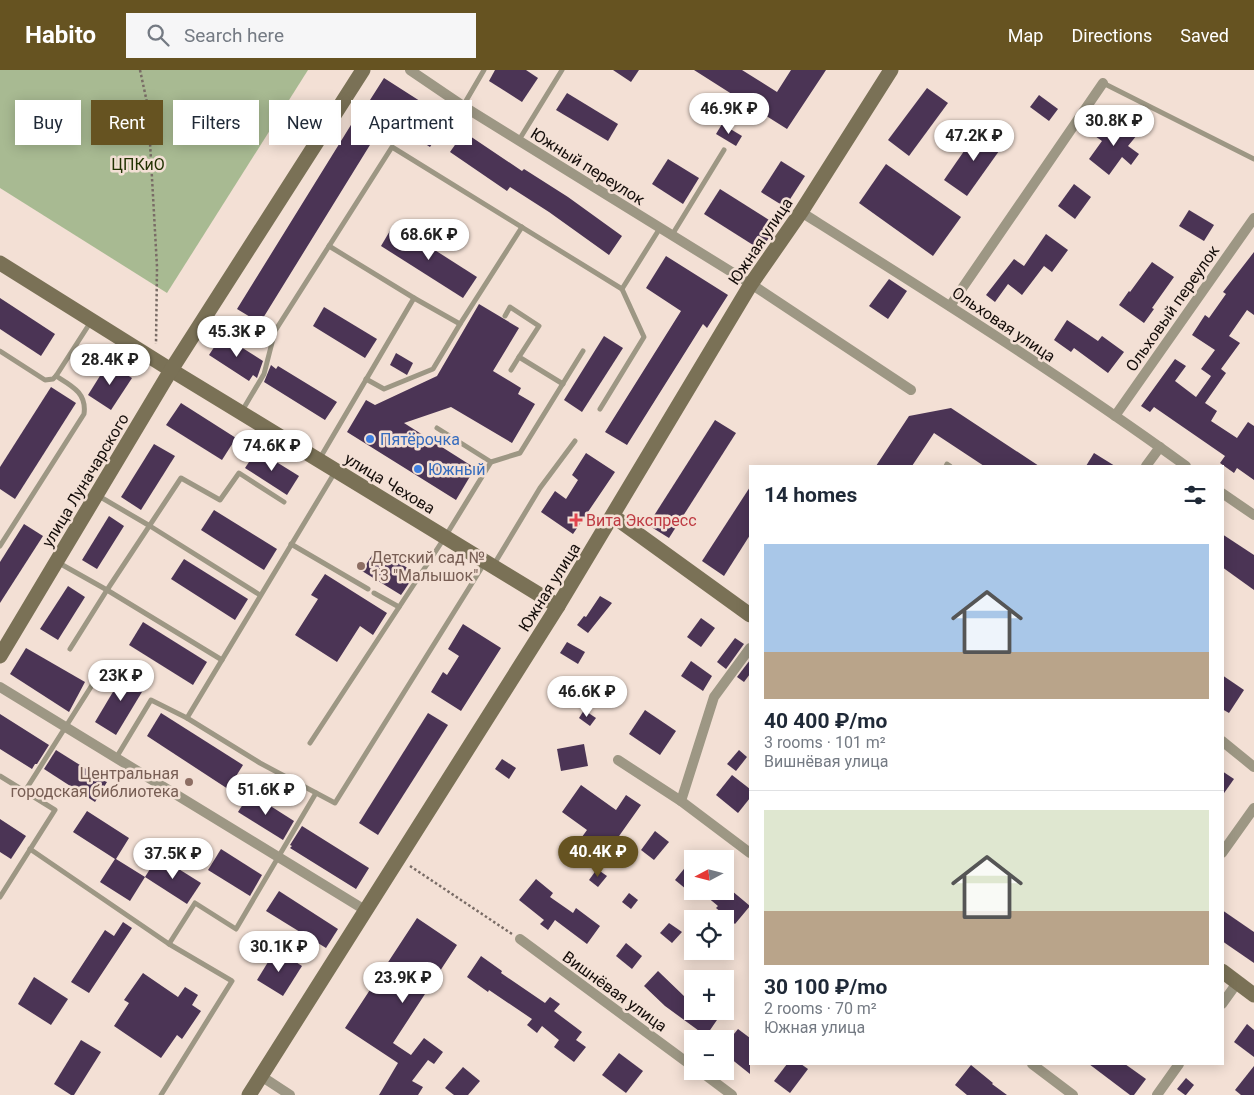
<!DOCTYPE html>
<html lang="en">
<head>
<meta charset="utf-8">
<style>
	body { margin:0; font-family:Roboto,sans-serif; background:#f6f6f7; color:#1f2937; height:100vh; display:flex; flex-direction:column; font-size:19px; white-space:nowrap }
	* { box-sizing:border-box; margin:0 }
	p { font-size:16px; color:#747a83 }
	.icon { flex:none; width:28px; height:28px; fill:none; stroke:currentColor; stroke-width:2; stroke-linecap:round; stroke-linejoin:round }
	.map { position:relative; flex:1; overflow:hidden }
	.panel { position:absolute; left:749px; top:395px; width:475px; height:600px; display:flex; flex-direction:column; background:#fff; border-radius:0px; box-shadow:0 2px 12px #0003 }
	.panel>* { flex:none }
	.banner { position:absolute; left:15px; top:30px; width:475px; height:45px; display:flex; gap:10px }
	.needle { width:32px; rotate:263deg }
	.controls { position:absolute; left:684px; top:780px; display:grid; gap:10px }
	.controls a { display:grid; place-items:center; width:50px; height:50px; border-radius:0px; background:#fff; box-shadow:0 2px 12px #0003; font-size:25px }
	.price { position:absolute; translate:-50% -42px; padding:0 11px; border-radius:18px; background:#fff; color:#222; font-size:16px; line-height:32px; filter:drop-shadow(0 1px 2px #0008) }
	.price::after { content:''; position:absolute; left:50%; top:30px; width:15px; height:11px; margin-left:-8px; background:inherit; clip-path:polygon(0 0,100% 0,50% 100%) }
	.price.current { background:#665321; color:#fff }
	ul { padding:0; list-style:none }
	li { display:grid; align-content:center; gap:10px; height:265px; padding:0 15px }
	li+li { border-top:1px solid #e0e1e3 }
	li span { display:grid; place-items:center; height:155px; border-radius:0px; color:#555 }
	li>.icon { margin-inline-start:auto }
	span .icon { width:90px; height:90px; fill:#fffc; stroke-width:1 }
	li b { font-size:21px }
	h2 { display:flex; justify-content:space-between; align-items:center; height:60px; padding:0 15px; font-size:21px }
	.pill { padding:0 18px; border-radius:0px; background:#fff; box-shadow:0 2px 12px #0003; font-size:18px; line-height:45px }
	.pill.current { background:#665321; color:#fff }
	header { display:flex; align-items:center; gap:30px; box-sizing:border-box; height:70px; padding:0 25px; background:#665321; color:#fff }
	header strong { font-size:24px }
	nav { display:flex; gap:28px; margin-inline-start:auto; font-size:18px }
	.search { width:350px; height:45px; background:#f6f6f7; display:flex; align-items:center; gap:12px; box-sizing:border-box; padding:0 18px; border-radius:0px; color:#747a83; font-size:19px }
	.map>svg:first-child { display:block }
	.green { fill:#a8ba92 }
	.building { fill:#4b3455 }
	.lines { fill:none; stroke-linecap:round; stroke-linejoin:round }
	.path { stroke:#796c66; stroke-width:2.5; stroke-dasharray:2.5 2.5; stroke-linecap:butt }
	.lane { stroke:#9d9784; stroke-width:5 }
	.street { stroke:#9d9784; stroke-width:10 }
	.secondary { stroke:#7a7156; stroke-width:15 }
	.shop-dot { fill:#3f7fe0; stroke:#f3e0d5; stroke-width:2 }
	.health-dot { fill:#e0444e; stroke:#f3e0d5; stroke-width:2 }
	.education-dot { fill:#8d6e63; stroke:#f3e0d5; stroke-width:2 }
	.labels { text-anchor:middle; stroke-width:5; stroke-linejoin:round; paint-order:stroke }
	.park-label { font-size:16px; fill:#233303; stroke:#f3e0d5 }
	.street-label { font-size:16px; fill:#140d0a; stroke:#f3e0d5 }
	.shop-label { font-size:16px; fill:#366cbe; stroke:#f3e0d5; text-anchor:start }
	.health-label { font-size:16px; fill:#be3a42; stroke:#f3e0d5; text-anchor:start }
	.education-label { font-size:16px; fill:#785e54; stroke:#f3e0d5; text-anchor:start }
</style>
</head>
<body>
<header>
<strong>Habito</strong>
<div class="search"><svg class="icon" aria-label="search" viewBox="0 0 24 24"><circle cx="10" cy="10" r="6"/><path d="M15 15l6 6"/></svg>Search here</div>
<nav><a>Map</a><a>Directions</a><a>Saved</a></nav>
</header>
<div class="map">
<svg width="1254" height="1025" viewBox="0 0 1254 1025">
	<rect width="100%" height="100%" fill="#f3e0d5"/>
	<polygon class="green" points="0,0 308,0 167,223 0,118"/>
	<g class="building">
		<polygon points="495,0 526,0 538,8 522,32 489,11"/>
		<polygon points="613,0 639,0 631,12"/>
		<polygon points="694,0 742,0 777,22 791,0 826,0 787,59"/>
		<polygon points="384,8 448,49 430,77 386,49 260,253 237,239 354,50 356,52"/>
		<polygon points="927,18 948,33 909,86 888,70"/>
		<polygon points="567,23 618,54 608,71 556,40"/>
		<polygon points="1039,25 1058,39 1049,51 1030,37"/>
		<polygon points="1116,48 1137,65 1128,76 1139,84 1131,95 1122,87 1109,105 1089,89 1102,71 1095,66 1102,58 1106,62"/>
		<polygon points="722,54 742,66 736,76 716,64"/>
		<polygon points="980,58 1004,74 967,126 944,110"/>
		<polygon points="464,62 522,101 524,99 568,127 622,166 609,185 549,142 510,117 507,121 450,82"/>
		<polygon points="668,89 699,108 683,134 652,114"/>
		<polygon points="781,91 805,106 785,137 761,122"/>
		<polygon points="886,94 961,147 933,186 859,133"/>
		<polygon points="1074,114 1091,127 1075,149 1058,136"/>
		<polygon points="720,119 777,155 761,180 704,144"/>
		<polygon points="1189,140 1214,155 1204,171 1179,156"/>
		<polygon points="394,154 477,207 463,228 381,176"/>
		<polygon points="1046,164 1068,180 1052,202 1044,196 1022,225 1008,214 995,232 986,225 1014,189 1024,196"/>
		<polygon points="1254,182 1254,245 1247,240 1229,266 1240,273 1221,299 1226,303 1205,333 1217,341 1211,351 1237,368 1248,352 1254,356 1254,410 1237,398 1234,403 1220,393 1225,386 1154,337 1150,342 1141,336 1175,289 1186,296 1175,311 1196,327 1211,306 1201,299 1215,280 1192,265 1205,245 1209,248 1226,224 1223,222"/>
		<polygon points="666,186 728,225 707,258 703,254 627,375 605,362 681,241 646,218"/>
		<polygon points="1152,192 1174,207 1152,238 1154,239 1144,253 1119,235 1129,221 1130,222"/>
		<polygon points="889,209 907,221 888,249 869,236"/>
		<polygon points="0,228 55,264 41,286 0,259"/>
		<polygon points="479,234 519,258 493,301 521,318 518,324 535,334 512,373 451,337 404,353 475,398 456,430 347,362 366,330 375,335 437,306"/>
		<polygon points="324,237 377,269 365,288 313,256"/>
		<polygon points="1067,250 1098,271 1102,266 1124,282 1108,303 1074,278 1071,282 1054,270"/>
		<polygon points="222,265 263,291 257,308 253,305 249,311 209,285"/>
		<polygon points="604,266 623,278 582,342 564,330"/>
		<polygon points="396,283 413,293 407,305 390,295"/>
		<polygon points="108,293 132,308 111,340 88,325"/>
		<polygon points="271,295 276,299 278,296 337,332 325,350 264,312"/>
		<polygon points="51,317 76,333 15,429 0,419 0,397"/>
		<polygon points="181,333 236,368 222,390 166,355"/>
		<polygon points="951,338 1039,396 984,396 934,363 912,396 876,396 909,346"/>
		<polygon points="715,350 736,363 669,468 648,455"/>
		<polygon points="154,374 175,386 141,440 121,427"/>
		<polygon points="257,380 299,406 287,425 245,398"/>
		<polygon points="586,383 615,402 573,464 541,442 555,421 566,429 578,410 572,405"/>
		<polygon points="1094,383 1115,396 1086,396"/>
		<polygon points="750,417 750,465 724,506 702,491"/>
		<polygon points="214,440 277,479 264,500 201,460"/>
		<polygon points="109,446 124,456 97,499 82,490"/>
		<polygon points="24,454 43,466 0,533 0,492"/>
		<polygon points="1222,464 1254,485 1254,520 1222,497"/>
		<polygon points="376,479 416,503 401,525 362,501"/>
		<polygon points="184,489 248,529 235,550 171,509"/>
		<polygon points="325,504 387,543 373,565 360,556 337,592 295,565 318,529 311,525"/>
		<polygon points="68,516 85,527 58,570 40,559"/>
		<polygon points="600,526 612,533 588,563 577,555 584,546 586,547"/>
		<polygon points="701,548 715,558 701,577 687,567"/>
		<polygon points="143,552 207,592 193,615 129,575"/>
		<polygon points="463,554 501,578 461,641 431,622 443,602 447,605 459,586 448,579"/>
		<polygon points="735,568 744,574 726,599 717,592"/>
		<polygon points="567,572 585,582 578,594 560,583"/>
		<polygon points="26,578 85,612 69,642 10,604"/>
		<polygon points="750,590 750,604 744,612 737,607"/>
		<polygon points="691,591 712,606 703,621 681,606"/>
		<polygon points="126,600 148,612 116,665 95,652"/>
		<polygon points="1222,605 1244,620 1229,643 1222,639"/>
		<polygon points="584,640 596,648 590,656 579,648"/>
		<polygon points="645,640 676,661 660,685 629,664"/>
		<polygon points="161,643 243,695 228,719 147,666"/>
		<polygon points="428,643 448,655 378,765 359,753"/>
		<polygon points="0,644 49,675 37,694 35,694 32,699 0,679"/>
		<polygon points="584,674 588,696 561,701 557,679"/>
		<polygon points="56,680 107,712 95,732 44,699"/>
		<polygon points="739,680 747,687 736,701 727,694"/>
		<polygon points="502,689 516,698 509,709 495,699"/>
		<polygon points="1222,701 1234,709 1222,726"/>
		<polygon points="732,705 750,719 750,728 738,743 716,725"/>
		<polygon points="581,715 616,740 626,725 641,735 595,800 571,782 587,760 562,742"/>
		<polygon points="250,723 294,751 283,770 238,742"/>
		<polygon points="87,741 129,768 116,789 145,807 130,831 100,812 115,789 73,762"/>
		<polygon points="0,749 26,766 11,789 0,782"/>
		<polygon points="302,756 369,798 356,819 290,778 292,776 290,775"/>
		<polygon points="655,761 669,772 654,790 641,780"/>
		<polygon points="221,779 262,805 250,826 208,800"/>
		<polygon points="158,786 201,813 187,834 145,807"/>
		<polygon points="692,789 692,824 675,810"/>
		<polygon points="597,799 607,806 598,817 589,810"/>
		<polygon points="536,809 553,823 550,827 573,843 576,838 600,856 587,874 555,850 548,860 540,854 544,850 519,830"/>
		<polygon points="725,815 750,836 735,854 716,838 718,836 700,821 725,821"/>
		<polygon points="279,821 338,859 326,878 266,841"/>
		<polygon points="629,823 638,830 631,839 622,832"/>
		<polygon points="1222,840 1254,862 1254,893 1222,871"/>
		<polygon points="417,848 457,875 393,973 411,985 424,968 443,982 434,994 428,990 412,1011 423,1017 418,1025 379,1025 398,993 345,958"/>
		<polygon points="123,852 132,858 89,923 71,912 105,860 114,866"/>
		<polygon points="669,853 682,862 672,873 660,863"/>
		<polygon points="626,873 642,886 632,899 616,886"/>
		<polygon points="276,879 302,896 283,926 257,910"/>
		<polygon points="481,886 502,901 501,903 545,933 550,927 560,934 554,941 582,962 576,970 586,977 574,992 554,977 559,970 542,956 537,963 527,955 532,949 489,920 488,922 467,907"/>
		<polygon points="658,901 685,927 692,915 692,941 712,941 719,947 706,966 665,936 644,916"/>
		<polygon points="143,903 178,927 185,917 198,925 192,935 201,941 182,969 177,965 161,988 114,956 129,933 124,930"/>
		<polygon points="34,907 68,929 51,955 18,934"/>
		<polygon points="1247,954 1254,960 1254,987 1234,972"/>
		<polygon points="738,959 750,968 750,1004 725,984 725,975"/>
		<polygon points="81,970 101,982 74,1025 71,1025 54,1014"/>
		<polygon points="619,983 643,1001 626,1023 602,1005"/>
		<polygon points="787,994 801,994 808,999 790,1023 774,1011"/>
		<polygon points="1089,994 1125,994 1146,1009 1134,1025 1130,1025"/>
		<polygon points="971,995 993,1013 992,1014 1007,1025 967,1025 955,1015"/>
		<polygon points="1254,996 1254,1025 1241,1025 1235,1020"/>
		<polygon points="463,997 480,1011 468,1025 454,1025 445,1018"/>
		<polygon points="1186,1008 1194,1015 1186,1025 1185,1025 1177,1019"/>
	</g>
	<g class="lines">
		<g class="path">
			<polyline points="140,0 148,37 157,197 156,274"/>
			<polyline points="410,796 512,864"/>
		</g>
		<g class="lane">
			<polyline points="1103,13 1254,89"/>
			<polyline points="463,36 484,0"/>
			<polyline points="519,70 562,0"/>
			<polyline points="672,165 724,80"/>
			<polyline points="414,228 460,254 522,157"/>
			<polyline points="505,246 510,237 539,256 519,287 563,314"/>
			<polyline points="0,281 45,310 53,309 56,306 90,253"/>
			<polyline points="511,300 519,287"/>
			<polyline points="366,309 384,319 433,299 460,254"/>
			<polyline points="600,339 644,267 622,219"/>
			<polyline points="242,341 264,304 275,261 392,77 622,219 660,158"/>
			<polyline points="320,388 414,228 329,176"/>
			<polyline points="491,392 520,383 583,281"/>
			<polyline points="946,396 947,394 950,396"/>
			<polyline points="97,425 150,456 260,525"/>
			<polyline points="291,474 368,519"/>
			<path d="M0,476L84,344C87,323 72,316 56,306"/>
			<polyline points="59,493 107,520 181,408 220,430 239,403 284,432"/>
			<polyline points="493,496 540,418 575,371"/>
			<polyline points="374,523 399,537"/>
			<polyline points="70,579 107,520 222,590"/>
			<polyline points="187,648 335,402"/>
			<polyline points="310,673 445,467 491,392 437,358"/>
			<polyline points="116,688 151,630 187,648 260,693 335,733 484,494"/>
			<polyline points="0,706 55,740 0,827"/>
			<polyline points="25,721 94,612"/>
			<polyline points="30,779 169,874 195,833 236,859 316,723"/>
			<polyline points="161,1025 232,911 169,874"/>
		</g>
		<g class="street">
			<polyline points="410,0 463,36 751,214 911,320"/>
			<path d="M801,142C931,224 1062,306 1186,396"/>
			<polyline points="950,236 1103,13"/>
			<polyline points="1115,346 1254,148"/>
			<polyline points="1146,396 1160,377"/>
			<polyline points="1222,423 1254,445"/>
			<polyline points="750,578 714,627 681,731 750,783"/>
			<polyline points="0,617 365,840"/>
			<polyline points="1222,671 1254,697"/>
			<polyline points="618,690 681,731"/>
			<polyline points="1222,783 1254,738"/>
			<polyline points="520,869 692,996"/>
			<polyline points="1222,934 1237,913"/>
			<polyline points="1032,994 1073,1025"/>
			<polyline points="700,1001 732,1025"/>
			<polyline points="261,1006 290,1025"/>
			<polyline points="1157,1025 1179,994"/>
		</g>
		<g class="secondary">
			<polyline points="0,193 171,300 558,536"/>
			<polyline points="613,446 750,545"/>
			<polyline points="0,586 171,300 363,0"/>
			<polyline points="1222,901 1254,925"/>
			<polyline points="249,1025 558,536 751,214 801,142 891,0"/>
		</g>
	</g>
	<g class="shop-dot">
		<circle cx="370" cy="369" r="5"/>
		<circle cx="418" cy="399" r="5"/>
	</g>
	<path class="health-dot" d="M573.5 442.5h5v5h5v5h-5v5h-5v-5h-5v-5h5z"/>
	<g class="education-dot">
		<circle cx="361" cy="496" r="5"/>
		<circle cx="189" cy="712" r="5"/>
	</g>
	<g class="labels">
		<g class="park-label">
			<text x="138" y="100">ЦПКиО</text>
		</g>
		<g class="street-label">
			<text transform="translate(588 96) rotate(32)" y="6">Южный переулок</text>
			<text transform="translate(760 171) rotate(-56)" y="6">Южная улица</text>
			<text transform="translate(1172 238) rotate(-55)" y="6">Ольховый переулок</text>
			<text transform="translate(1004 254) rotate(34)" y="6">Ольховая улица</text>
			<text transform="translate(85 410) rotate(-59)" y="6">улица Луначарского</text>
			<text transform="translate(390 413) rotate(31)" y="6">улица Чехова</text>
			<text transform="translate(549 517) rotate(-58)" y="6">Южная улица</text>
			<text transform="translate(615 921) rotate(36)" y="6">Вишнёвая улица</text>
		</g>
		<g class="shop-label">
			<text x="380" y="375">Пятёрочка</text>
			<text x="428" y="405">Южный</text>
		</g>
		<g class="health-label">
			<text x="586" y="456">Вита Экспресс</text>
		</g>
		<g class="education-label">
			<text x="371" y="493">Детский сад №<tspan x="371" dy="18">13 "Малышок"</tspan></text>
			<text x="179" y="709" text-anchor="end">Центральная<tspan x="179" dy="18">городская библиотека</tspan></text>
		</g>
	</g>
</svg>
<div class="controls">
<a><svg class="needle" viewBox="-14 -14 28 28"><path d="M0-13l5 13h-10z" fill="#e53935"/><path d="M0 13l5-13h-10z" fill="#747a83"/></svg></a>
<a><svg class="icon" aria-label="locate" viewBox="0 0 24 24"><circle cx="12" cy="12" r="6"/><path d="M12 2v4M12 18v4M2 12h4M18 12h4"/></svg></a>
<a>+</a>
<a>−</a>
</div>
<b class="price" style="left:729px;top:65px">46.9K ₽</b>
<b class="price" style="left:1114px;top:77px">30.8K ₽</b>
<b class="price" style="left:974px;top:92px">47.2K ₽</b>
<b class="price" style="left:429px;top:191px">68.6K ₽</b>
<b class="price" style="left:237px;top:288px">45.3K ₽</b>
<b class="price" style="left:110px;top:316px">28.4K ₽</b>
<b class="price" style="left:272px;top:402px">74.6K ₽</b>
<b class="price" style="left:121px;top:632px">23K ₽</b>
<b class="price" style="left:587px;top:648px">46.6K ₽</b>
<b class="price" style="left:266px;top:746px">51.6K ₽</b>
<b class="price current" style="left:598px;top:808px">40.4K ₽</b>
<b class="price" style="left:173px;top:810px">37.5K ₽</b>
<b class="price" style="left:279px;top:903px">30.1K ₽</b>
<b class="price" style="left:403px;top:934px">23.9K ₽</b>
<div class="banner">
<a class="pill">Buy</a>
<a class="pill current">Rent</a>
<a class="pill">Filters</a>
<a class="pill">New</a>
<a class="pill">Apartment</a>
</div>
<section class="panel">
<h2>14 homes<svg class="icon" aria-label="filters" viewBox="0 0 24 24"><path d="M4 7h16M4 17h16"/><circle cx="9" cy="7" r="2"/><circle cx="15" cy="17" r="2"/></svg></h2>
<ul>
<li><span style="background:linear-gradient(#a9c7e8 70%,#b9a48a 0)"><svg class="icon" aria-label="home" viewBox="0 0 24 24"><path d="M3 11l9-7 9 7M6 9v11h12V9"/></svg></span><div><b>40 400 ₽/mo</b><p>3 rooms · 101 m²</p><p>Вишнёвая улица</p></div></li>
<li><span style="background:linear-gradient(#dfe7d0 65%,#b9a48a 0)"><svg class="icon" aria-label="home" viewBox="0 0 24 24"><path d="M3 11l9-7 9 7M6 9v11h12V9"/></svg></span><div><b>30 100 ₽/mo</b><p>2 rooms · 70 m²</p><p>Южная улица</p></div></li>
</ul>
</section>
</div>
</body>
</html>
